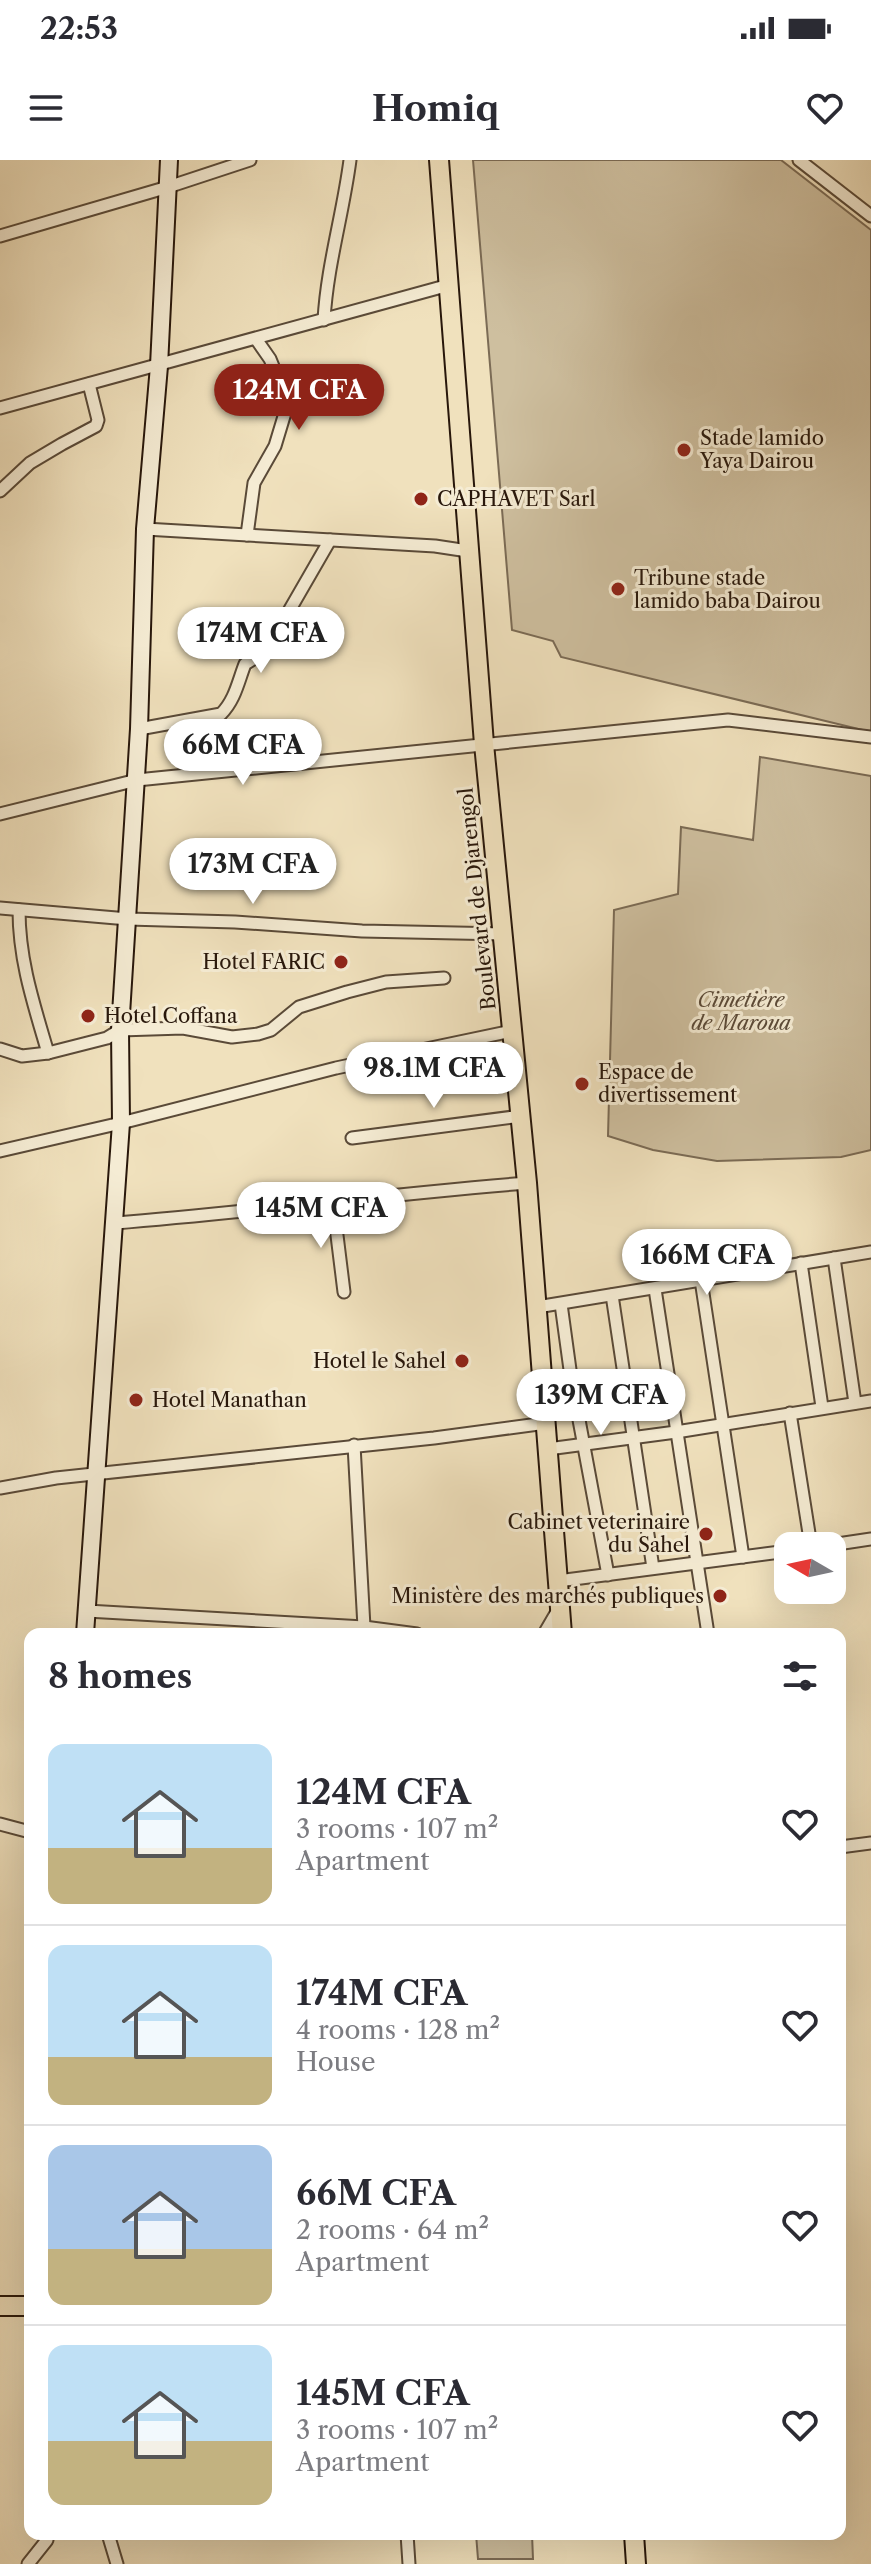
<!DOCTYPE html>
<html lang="en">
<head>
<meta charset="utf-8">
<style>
	body { margin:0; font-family:"Libre Caslon Text",serif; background:#f7f7f7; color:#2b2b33; height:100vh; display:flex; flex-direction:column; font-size:30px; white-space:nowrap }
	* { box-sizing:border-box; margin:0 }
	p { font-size:26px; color:#7c7c81 }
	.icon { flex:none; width:44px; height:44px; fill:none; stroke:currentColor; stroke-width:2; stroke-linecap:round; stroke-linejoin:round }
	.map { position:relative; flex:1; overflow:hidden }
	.sheet { position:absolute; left:24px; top:1468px; width:822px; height:912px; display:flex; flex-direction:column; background:#fff; border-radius:16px; box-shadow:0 8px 32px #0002 }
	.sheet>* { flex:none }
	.needle { width:52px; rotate:279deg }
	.fabs { position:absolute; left:774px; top:1372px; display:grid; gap:16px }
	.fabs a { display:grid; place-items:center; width:72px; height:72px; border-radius:16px; background:#fff; box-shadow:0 8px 32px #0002; font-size:40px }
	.price { position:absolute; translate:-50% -68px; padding:0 18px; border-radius:28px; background:#fff; color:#222; font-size:26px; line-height:52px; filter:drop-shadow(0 2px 4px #0008) }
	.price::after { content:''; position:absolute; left:50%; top:48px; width:24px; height:18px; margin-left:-12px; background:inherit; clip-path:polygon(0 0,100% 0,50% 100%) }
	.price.selected { background:#8f2418; color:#fff }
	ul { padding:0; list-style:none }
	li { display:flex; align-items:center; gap:24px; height:200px; padding:0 24px }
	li+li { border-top:2px solid #e1e1e2 }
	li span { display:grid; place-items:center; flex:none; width:224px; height:160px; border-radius:16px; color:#555 }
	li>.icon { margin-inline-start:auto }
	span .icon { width:96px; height:96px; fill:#fffc; stroke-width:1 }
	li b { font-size:34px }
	h2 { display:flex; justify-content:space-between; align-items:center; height:96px; padding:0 24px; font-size:34px }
	.status { display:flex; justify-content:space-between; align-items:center; height:56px; padding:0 40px; background:#fff; direction:ltr }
	.status svg { height:22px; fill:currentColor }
	header { display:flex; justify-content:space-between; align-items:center; height:104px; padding:0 24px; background:#fff; font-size:36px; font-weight:700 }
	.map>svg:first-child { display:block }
	.green { fill:#cebf9f; stroke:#7b6b55; stroke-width:2 }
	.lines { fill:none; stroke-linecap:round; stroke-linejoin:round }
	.minor-casing { stroke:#5a4a38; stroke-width:15 }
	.secondary-casing { stroke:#28170b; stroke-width:20 }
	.primary-casing { stroke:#28170b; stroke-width:22 }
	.minor { stroke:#f5ecd4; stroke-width:11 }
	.secondary { stroke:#f5ecd4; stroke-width:16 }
	.primary { stroke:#f0e1bd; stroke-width:18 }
	.poi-dot { fill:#8f2418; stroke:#f5ecd4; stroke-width:3 }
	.labels { text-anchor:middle; stroke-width:6; stroke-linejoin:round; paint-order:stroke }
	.poi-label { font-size:20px; fill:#28170b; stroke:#f5ecd4; text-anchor:start }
	.street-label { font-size:20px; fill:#28170b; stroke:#f5ecd4 }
	.park-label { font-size:20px; font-style:italic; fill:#5a4937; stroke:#f5ecd4 }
</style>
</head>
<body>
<div class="status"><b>22:53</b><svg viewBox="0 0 49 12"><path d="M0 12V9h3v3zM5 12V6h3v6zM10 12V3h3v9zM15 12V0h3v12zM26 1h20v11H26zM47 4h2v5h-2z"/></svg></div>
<header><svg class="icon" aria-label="menu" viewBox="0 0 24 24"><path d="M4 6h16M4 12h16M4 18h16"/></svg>Homiq<svg class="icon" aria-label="heart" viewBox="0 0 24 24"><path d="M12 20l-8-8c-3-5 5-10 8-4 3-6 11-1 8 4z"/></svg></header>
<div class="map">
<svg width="871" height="2404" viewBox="0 0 871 2404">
	<rect width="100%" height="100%" fill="#f0e1bd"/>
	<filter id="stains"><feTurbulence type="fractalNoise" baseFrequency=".0025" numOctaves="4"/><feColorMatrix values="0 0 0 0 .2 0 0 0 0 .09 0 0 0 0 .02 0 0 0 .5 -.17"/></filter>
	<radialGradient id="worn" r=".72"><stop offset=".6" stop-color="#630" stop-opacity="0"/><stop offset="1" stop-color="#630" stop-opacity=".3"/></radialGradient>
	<g class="green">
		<polygon points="473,0 781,0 871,70 871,572 561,497 553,481 512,470"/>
		<polygon points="760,597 871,616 871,990 841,997 717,1001 653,990 608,976 614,750 678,734 681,667 753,680"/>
		<polygon points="476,2374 532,2374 533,2399 478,2399"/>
	</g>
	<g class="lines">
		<defs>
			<g id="minor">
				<polyline points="799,0 871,56"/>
				<polyline points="0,76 168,27 250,0"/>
				<path d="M324,160C327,106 343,54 350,0"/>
				<polyline points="0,248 449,125"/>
				<polyline points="0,331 30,303 62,284 96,266 98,260 89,224"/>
				<polyline points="145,369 435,386 468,391"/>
				<polyline points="247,375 254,323 275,286 288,243 270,199 256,179"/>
				<path d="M139,569L221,554C235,540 238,522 245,504L266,491L330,380"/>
				<polyline points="0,654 137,620 728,560 871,577"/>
				<polyline points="0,748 128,759 235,762 362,771 504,774"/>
				<path d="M19,750C19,801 34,845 48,893"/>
				<polyline points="0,889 22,896 48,893 107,878 120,870 183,868 232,877 258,874 271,870 299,847 347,832 386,822 444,818"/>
				<polyline points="352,978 521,956"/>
				<polyline points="0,991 121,963 336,908 512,871"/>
				<polyline points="333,1043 344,1132"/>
				<path d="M115,1063C252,1052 389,1034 527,1023"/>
				<polyline points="834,1098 855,1243"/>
				<polyline points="801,1103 822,1247"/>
				<polyline points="701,1120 743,1397"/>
				<polyline points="655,1129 708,1474"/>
				<polyline points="612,1135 653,1408"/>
				<polyline points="561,1144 571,1217 608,1415"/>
				<polyline points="537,1147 871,1092"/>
				<polyline points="790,1253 811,1386"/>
				<polyline points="354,1285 364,1467"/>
				<polyline points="548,1289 676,1272 871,1241"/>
				<polyline points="0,1328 56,1318 434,1278 546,1263"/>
				<polyline points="824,1386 871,1379"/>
				<polyline points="558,1421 788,1391"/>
				<polyline points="87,1451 364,1467 417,1474"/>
				<polyline points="544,1474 558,1450"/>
				<polyline points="0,1664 30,1672"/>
				<polyline points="840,1687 871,1683"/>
				<polyline points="108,2374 117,2404"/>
				<polyline points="407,2374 409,2404"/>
				<polyline points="28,2404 47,2380"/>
			</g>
			<polyline id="secondary" points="85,1474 121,963 120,870 139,569 145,369 159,206 169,0"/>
			<g id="primary">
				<polyline points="439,0 484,584 527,1023 562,1474"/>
				<polyline points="0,2146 30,2146"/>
				<polyline points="634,2374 636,2404"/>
			</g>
		</defs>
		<use href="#minor" class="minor-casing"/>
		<use href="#secondary" class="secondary-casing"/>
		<use href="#primary" class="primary-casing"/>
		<use href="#minor" class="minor"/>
		<use href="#secondary" class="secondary"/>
		<use href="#primary" class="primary"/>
	</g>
	<g class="poi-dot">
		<circle cx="684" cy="290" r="8"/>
		<circle cx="421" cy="339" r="8"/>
		<circle cx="618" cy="429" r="8"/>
		<circle cx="341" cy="802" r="8"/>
		<circle cx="88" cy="856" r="8"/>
		<circle cx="582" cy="924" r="8"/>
		<circle cx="462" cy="1201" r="8"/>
		<circle cx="136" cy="1240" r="8"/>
		<circle cx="706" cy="1374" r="8"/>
		<circle cx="720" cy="1436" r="8"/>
	</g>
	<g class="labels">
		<g class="poi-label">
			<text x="700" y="285">Stade lamido<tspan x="700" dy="23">Yaya Dairou</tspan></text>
			<text x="437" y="346">CAPHAVET Sarl</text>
			<text x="634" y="425">Tribune stade<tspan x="634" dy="23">lamido baba Dairou</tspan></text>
			<text x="325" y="809" text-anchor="end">Hotel FARIC</text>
			<text x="104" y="863">Hotel Coffana</text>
			<text x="598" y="919">Espace de<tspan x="598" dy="23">divertissement</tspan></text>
			<text x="446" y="1208" text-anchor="end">Hotel le Sahel</text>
			<text x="152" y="1247">Hotel Manathan</text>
			<text x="690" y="1369" text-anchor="end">Cabinet veterinaire<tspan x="690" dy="23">du Sahel</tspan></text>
			<text x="704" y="1443" text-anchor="end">Ministère des marchés publiques</text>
		</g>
		<g class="street-label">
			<text transform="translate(477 739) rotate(-96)" y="7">Boulevard de Djarengol</text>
		</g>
		<g class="park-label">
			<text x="741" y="847">Cimetière<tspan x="741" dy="23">de Maroua</tspan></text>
		</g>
	</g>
	<rect width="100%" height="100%" filter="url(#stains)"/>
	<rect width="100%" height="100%" fill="url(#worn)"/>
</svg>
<div class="fabs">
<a><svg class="needle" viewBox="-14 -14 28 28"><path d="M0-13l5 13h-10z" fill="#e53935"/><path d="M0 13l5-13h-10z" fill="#7c7c81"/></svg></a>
</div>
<b class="price selected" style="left:299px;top:272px">124M CFA</b>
<b class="price" style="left:261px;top:515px">174M CFA</b>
<b class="price" style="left:243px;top:627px">66M CFA</b>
<b class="price" style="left:253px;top:746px">173M CFA</b>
<b class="price" style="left:434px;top:950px">98.1M CFA</b>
<b class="price" style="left:321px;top:1090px">145M CFA</b>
<b class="price" style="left:707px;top:1137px">166M CFA</b>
<b class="price" style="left:601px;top:1277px">139M CFA</b>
<section class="sheet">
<h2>8 homes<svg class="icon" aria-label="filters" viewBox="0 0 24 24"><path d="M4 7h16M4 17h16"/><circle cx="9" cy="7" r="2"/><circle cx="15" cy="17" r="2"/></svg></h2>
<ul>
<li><span style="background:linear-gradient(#bfe0f5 65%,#c2b280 0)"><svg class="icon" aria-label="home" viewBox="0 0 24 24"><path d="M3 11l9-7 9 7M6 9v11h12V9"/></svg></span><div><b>124M CFA</b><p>3 rooms · 107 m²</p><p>Apartment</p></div><svg class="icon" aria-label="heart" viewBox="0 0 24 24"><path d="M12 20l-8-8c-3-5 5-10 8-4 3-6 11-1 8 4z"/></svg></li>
<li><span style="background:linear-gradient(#bfe0f5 70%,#c2b280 0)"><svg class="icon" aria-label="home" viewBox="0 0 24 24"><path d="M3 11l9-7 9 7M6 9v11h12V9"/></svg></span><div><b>174M CFA</b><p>4 rooms · 128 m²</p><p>House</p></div><svg class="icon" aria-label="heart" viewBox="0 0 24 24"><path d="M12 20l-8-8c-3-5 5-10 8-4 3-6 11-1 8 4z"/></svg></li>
<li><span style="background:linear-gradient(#a9c7e8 65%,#c2b280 0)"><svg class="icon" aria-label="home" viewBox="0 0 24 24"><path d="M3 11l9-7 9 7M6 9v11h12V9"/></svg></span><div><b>66M CFA</b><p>2 rooms · 64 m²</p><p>Apartment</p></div><svg class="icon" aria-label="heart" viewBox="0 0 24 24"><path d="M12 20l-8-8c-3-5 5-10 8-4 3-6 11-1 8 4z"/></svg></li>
<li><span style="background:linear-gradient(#bfe0f5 60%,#c2b280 0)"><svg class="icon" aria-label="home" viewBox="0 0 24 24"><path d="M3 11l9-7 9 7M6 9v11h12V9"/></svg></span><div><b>145M CFA</b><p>3 rooms · 107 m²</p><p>Apartment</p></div><svg class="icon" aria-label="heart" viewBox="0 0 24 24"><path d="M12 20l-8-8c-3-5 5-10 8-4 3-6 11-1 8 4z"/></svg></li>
</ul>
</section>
</div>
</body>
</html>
